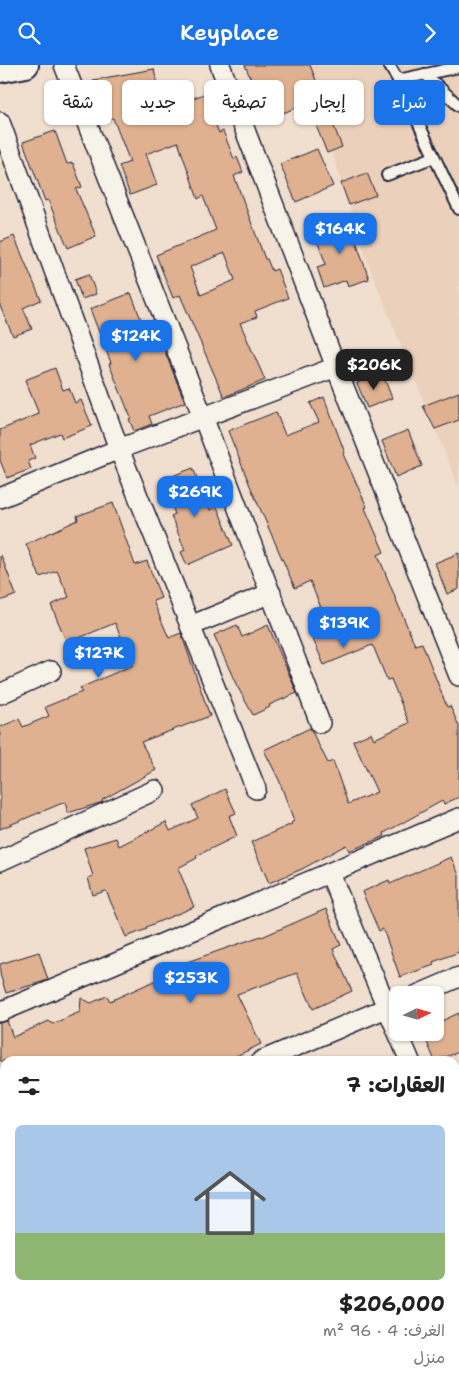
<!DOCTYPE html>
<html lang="ar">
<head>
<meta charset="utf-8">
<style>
	body { margin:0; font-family:"Shantell Sans","Playpen Sans Arabic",sans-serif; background:#f2f2f2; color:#222; direction:rtl; height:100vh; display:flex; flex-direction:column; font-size:19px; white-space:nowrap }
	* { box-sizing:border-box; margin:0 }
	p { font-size:16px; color:#767676 }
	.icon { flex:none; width:28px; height:28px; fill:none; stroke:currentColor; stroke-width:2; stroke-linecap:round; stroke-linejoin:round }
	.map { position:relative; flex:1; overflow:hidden; direction:ltr }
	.drawer { position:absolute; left:0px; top:991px; width:460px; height:336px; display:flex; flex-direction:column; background:#fff; border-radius:15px 15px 0 0; box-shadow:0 1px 4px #0004; direction:rtl }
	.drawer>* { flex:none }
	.guide { position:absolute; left:15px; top:15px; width:430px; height:45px; direction:rtl; display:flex; gap:10px }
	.needle { width:32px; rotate:85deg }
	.buttons { position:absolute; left:389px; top:921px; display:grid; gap:10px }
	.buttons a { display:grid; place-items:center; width:55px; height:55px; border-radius:8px; background:#fff; box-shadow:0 1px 4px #0004; font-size:25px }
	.price { position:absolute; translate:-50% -42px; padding:0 11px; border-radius:10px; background:#1a73e8; color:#fff; font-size:16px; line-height:32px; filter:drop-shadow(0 1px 2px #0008) }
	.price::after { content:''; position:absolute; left:50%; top:30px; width:15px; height:11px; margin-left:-8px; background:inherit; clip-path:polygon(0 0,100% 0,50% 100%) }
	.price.current { background:#222; color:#fff }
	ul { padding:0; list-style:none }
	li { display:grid; align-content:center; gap:10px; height:265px; padding:0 15px }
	li span { display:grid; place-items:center; height:155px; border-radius:8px; color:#555 }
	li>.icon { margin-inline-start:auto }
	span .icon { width:90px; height:90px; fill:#fffc; stroke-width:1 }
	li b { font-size:21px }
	h2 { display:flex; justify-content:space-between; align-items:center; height:60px; padding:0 15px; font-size:21px }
	.pill { padding:0 18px; border-radius:8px; background:#fff; box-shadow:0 1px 4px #0004; font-size:18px; line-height:45px }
	.pill.current { background:#1a73e8; color:#fff }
	header { display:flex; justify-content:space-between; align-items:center; height:65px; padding:0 15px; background:#1a73e8; color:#fff; font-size:22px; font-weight:600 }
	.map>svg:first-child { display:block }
	.built { fill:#ebd1bb }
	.building { fill:#dfb190; stroke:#22223b; fill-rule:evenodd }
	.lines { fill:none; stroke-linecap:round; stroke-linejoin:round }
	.service-casing { stroke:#22223b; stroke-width:14 }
	.minor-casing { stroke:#22223b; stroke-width:22 }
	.tertiary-casing { stroke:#22223b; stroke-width:28 }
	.service { stroke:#f7f3e8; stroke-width:10 }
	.minor { stroke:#f7f3e8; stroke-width:19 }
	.tertiary { stroke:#f7f3e8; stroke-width:24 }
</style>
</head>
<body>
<header><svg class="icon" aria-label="forward" viewBox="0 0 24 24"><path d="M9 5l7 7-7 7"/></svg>Keyplace<svg class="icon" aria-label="search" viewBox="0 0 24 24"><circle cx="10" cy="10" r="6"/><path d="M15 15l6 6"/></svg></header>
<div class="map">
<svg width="459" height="1327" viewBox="0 0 459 1327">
	<rect width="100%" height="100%" fill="#f0dfce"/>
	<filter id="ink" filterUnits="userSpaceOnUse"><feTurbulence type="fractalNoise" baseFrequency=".02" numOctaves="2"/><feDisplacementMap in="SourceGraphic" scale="10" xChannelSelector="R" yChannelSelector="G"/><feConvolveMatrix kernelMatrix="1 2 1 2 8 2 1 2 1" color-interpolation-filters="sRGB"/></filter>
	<g filter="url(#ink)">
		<polygon class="built" points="303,0 459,0 459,423 371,206"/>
		<g class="building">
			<polygon points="245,0 310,0 342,82 327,88 307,38 267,55"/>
			<path d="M154,4L162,45L204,29L219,68L223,66L234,94L237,92L243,107L234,111L265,194H267L272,206L277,204L288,233L255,246L257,252L240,258L265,315L224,332L180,230L173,233L156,190L216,165L203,131L198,134L178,77L146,89L157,120L130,130L119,101L130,97L113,53L100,55L93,15ZM225,188L235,215L201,230L190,202Z"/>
			<polygon points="55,66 67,99 73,98 82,122 76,124 96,171 68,183 48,135 45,136 23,77"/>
			<polygon points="317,84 333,121 296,137 280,99"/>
			<polygon points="367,108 376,130 349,140 341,118"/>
			<polygon points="348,152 369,214 348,221 346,215 324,223 317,202 326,199 313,165"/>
			<polygon points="14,171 41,235 23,243 32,264 13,271 0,241 0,177"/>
			<polygon points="89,209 96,229 82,234 75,214"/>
			<polygon points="131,228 151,281 161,277 185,337 149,351 152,359 134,366 129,354 131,353 109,299 111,298 90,244"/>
			<polygon points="55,303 63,325 69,323 75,338 81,335 92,361 62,373 60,368 30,380 35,393 28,396 31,404 7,413 0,395 0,365 39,349 25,315"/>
			<polygon points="382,308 392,333 367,343 357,318"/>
			<polygon points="459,327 459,355 435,364 423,341"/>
			<polygon points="324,332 345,388 343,389 367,442 365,443 384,487 378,490 397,537 415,580 422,578 447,642 450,641 459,661 459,732 444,739 442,736 384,768 385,771 349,786 346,780 302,804 269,818 251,777 292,759 291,758 294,756 279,715 264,685 310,663 328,698 333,696 348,739 377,727 353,676 371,668 374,674 409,658 391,614 387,615 374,583 372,580 324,600 310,567 328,560 310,516 295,523 251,423 228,366 276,347 285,370 319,357 310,338"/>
			<polygon points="408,365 422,401 396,412 382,376"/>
			<polygon points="193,403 210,445 217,442 233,480 187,500 181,487 185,485 171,451 175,449 162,415"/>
			<polygon points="113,438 135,500 147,496 161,533 153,536 169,573 181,568 210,651 141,677 156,705 102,735 103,737 68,748 65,737 0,764 0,662 19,654 23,662 49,651 45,642 82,627 80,623 133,600 115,558 67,578 51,540 69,532 57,506 40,512 26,479 78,455 77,451"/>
			<polygon points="459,488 459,524 447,529 435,498"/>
			<polygon points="1,490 16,530 0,536 0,491"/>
			<polygon points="237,560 242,572 268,560 297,628 269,640 270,642 253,650 236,619 214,570"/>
			<polygon points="225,724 236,748 229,751 237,771 196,791 197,793 178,803 194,842 146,862 147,864 126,872 106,826 93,830 88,813 93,811 84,783 116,773 119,781 166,757 170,766 198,753 192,740"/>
			<polygon points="451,792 459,810 459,887 433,897 434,900 400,912 383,864 379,866 362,827 389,815 390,819"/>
			<polygon points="326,844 341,880 333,884 352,926 313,944 297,908 237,929 261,979 226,996 0,996 0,958 7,956 13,972 49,956 52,959 80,947 81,933 91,938 107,931 110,936 185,902 184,898 261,871 262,872"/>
			<polygon points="39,887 48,915 6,928 0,909 0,899"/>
			<polygon points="459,948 459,987 435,996 423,968 435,968 435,959"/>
		</g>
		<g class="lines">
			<defs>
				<g id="service">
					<polyline points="389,0 398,15 459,144"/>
					<polyline points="425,9 459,41"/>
					<polyline points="398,15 459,2"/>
					<polyline points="387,110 434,92"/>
				</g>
				<g id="minor">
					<polyline points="64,0 203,352 320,658"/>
					<polyline points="220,0 336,302 459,611"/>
					<polyline points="0,57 119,384 256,724"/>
					<polyline points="0,433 119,384 336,302"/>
					<polyline points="190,561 271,528"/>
					<polyline points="0,629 51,606"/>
					<polyline points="0,796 155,725"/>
					<polyline points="330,809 410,996"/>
					<polyline points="417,930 459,912"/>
					<polyline points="0,947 459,753"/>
					<polyline points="261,996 398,938"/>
					<polyline points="455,1064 459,1063"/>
					<polyline points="455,1103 459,1113"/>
					<polyline points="0,1107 5,1105"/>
					<polyline points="455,1226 459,1224"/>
					<polyline points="149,1327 159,1322"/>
				</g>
				<polyline id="tertiary" points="0,5 26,0"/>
			</defs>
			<use href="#service" class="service-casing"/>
			<use href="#minor" class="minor-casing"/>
			<use href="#tertiary" class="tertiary-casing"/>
			<use href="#service" class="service"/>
			<use href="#minor" class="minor"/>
			<use href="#tertiary" class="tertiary"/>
		</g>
	</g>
</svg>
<div class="buttons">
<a><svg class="needle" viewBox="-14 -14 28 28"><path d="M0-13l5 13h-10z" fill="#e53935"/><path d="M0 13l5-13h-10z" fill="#767676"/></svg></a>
</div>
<b class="price" style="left:340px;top:190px">$164K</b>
<b class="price" style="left:136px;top:297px">$124K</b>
<b class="price current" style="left:374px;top:326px">$206K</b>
<b class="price" style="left:195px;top:453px">$269K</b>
<b class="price" style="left:344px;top:584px">$139K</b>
<b class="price" style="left:99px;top:614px">$127K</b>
<b class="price" style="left:191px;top:939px">$253K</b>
<div class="guide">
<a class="pill current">شراء</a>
<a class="pill">إيجار</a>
<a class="pill">تصفية</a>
<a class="pill">جديد</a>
<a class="pill">شقة</a>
</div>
<section class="drawer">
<h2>العقارات: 7<svg class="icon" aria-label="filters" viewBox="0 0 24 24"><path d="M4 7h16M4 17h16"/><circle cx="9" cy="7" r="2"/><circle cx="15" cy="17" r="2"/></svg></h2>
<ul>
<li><span style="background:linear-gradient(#a9c7e8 70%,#8fb573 0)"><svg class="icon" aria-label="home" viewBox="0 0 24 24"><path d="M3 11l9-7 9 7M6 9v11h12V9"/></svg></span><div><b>$206,000</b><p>الغرف: 4 · 96 m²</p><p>منزل</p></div></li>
</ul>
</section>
</div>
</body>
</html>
